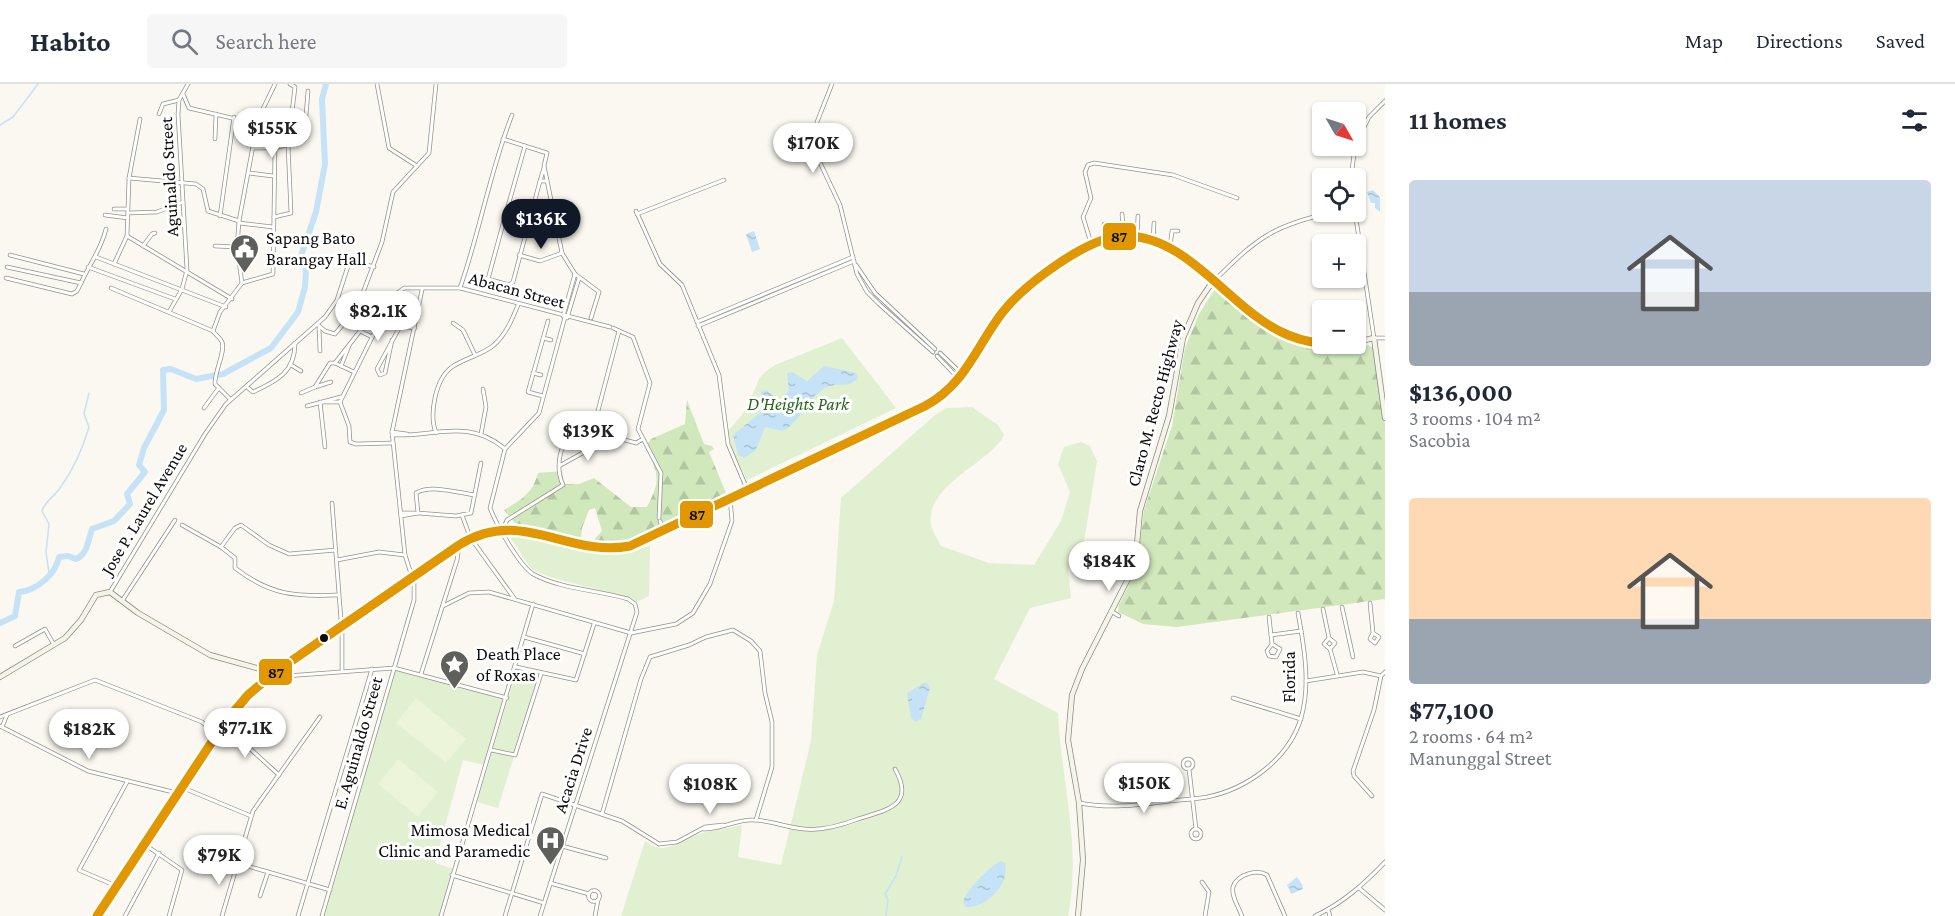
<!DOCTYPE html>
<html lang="en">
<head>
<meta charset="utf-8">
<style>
	body { margin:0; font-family:"Crimson Pro",serif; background:#f6f6f7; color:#1f2937; height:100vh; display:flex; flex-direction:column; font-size:22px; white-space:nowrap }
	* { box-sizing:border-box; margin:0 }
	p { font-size:20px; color:#747a83 }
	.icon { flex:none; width:33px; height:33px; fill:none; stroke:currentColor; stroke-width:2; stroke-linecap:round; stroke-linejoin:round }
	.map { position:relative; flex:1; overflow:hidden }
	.drawer { display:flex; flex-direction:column; background:#fff; width:570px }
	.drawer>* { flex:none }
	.needle { width:39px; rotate:129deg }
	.buttons { position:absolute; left:1312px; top:18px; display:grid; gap:12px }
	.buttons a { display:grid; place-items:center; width:54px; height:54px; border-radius:6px; background:#fff; box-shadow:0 2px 4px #0004; font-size:30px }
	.price { position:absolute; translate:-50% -51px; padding:0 14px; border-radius:21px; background:#fff; color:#222; font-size:20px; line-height:39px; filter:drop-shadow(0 2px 3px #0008) }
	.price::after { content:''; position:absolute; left:50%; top:36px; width:18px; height:14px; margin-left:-9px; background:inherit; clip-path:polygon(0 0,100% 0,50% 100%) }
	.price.active { background:#111827; color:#fff }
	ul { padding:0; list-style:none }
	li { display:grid; align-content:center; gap:12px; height:318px; padding:0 24px }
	li span { display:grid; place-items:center; height:186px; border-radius:6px; color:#555 }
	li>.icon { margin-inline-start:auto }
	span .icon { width:108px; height:108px; fill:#fffc; stroke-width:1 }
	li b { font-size:26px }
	h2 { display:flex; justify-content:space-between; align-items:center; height:72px; padding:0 24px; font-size:26px }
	header { display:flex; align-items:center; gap:36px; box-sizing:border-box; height:84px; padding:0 30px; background:#fff; border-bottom:2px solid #e0e1e3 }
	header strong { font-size:28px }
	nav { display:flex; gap:33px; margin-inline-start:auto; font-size:21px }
	.search { width:420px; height:54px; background:#f6f6f7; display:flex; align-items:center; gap:15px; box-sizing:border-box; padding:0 21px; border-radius:6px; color:#747a83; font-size:22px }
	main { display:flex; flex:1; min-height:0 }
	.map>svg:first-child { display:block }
	.green { fill:#e1f0d0 }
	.forest { fill:url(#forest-firs) }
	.pitch { fill:#ecf4d9 }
	.water { fill:url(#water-ripples) }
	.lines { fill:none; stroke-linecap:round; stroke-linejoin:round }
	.stream { stroke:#c6e2f6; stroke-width:1.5 }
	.river { stroke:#c6e2f6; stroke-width:6 }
	.street-casing { stroke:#93928f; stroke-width:4.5 }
	.secondary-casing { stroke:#8a8985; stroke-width:6 }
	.street { stroke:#fefefd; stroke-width:3 }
	.secondary { stroke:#f4f4e8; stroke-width:4.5 }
	.bus-1-casing { stroke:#fff; stroke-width:14 }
	.bus-1 { stroke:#e09701; stroke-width:9 }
	.bus-dot { fill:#0c0c0c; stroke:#fff; stroke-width:2 }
	.labels { text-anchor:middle; stroke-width:6; stroke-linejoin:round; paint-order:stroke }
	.street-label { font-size:18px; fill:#0c0c0c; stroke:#fff }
	.poi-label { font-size:18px; fill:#0c0c0c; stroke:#fff; text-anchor:start }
	.park-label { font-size:18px; font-style:italic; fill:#26651b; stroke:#fff }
	.line-badge { stroke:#fff; stroke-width:2 }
	.pale-badge-label { font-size:16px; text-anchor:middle; font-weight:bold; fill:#111 }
</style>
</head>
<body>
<header>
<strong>Habito</strong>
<div class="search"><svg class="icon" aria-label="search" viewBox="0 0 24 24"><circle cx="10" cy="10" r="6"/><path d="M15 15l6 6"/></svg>Search here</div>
<nav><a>Map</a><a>Directions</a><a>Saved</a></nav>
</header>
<main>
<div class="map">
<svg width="1385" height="832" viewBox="0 0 1385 832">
	<defs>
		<pattern id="forest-firs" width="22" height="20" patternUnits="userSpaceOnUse" patternTransform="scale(1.5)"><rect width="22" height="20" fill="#d1e8bd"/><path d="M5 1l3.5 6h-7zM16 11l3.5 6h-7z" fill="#b2c6a1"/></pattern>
		<pattern id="water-ripples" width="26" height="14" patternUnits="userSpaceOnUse" patternTransform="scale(1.5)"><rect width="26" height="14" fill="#c6e2f6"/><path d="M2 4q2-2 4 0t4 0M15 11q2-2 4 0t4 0" fill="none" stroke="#a9c1d2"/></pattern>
	</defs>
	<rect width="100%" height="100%" fill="#faf8f0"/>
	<g class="green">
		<polygon points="842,254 896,324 747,396 732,366 728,347 746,326 759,295 765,288 775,281"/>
		<path d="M972,323L998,341L1004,351C992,378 925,400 931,440C932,447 938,456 941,462L989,479L1034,481L1061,437L1070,408L1058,380L1064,363L1081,358L1090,362L1097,377L1084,458L1073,471L1068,487L1071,514L1030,524L994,595L1058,629C1061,697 1082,764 1068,832H621L645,757C664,772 676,759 694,752C708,746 726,745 742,741L738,773L781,781L811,657L817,571L834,517L841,414L934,332L946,324Z"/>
		<path d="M509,451C563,458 595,479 650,462L649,512L635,519L628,513L553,494L531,485Z"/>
		<polygon points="396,585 504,614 484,681 463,676 435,779 454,785 439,832 323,832"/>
		<polygon points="517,585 539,591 498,724 477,718"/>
	</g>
	<g class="forest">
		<path d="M1215,205C1228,212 1240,224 1252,233C1291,262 1320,268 1368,261L1374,264L1385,339V515L1177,543L1143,540L1118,528L1119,521L1137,484L1144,426L1172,342L1185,264L1199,230Z"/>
		<path d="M687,316L704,360L712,362L714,365L709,368L726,409L631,457L611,460L593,457L602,447L595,424L589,426L582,444L581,455L515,439L504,426C521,416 533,409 538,389L562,387L564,400H579L594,394L631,423H647C661,396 659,390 645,363L651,355L685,340Z"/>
	</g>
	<g class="pitch">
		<polygon points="416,614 466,655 446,679 396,639"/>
		<polygon points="398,675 438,708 418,733 378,700"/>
	</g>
	<g class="water">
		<polygon points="1373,106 1380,113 1380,128 1375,124 1375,119 1371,119 1367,108"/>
		<polygon points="754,147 760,165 752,168 746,150"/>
		<path d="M824,282L856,289L858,294C846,306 840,297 827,303C808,313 801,337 783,347L765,343L756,366L744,374L738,371L733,351L760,329L761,308L767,306L776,315L781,316L789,306L787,289L792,288L807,297Z"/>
		<polygon points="924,599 927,599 930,604 921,635 916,638 911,634 907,609"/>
		<path d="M1001,777L1005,779C1011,799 986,825 966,823L963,818C965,807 991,781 1001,777Z"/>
		<polygon points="1297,793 1302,800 1303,805 1291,810 1287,801"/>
	</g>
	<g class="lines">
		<g class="stream">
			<polyline points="0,41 13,33 38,0"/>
			<path d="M49,489L46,468L49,440L42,427C45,417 54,413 60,404C73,386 83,364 89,343L84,330L89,309"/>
			<polyline points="886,832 888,816 885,810 896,792 902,773"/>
		</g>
		<path class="river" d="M0,539L15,532L19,508C36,507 56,490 59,473L68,472L76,475C88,470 88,456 92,445L114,437L130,420L127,410L145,388L139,381L144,364L164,326L163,286L171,285L196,295L223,290L271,264L298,228L305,203L306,186L301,172L316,128L325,80L322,15L326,0"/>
		<defs>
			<g id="street">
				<polyline points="377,0 389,64 417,82"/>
				<polyline points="832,0 817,38 815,68 840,121 857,190 867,208 879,220 933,268"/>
				<polyline points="183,10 189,24 257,40"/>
				<polyline points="159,30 163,20 179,16"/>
				<polyline points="140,35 129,94 127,152 232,215"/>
				<polyline points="215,55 216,30"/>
				<polyline points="503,55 547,69 544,82 562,169 575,190 599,208 591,234"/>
				<polyline points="1356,59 1369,33 1385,17"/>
				<polyline points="253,64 275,64 304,56 308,7"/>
				<polyline points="249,89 273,92"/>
				<polyline points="129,94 196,100 203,105 208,127 239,137"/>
				<polyline points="1351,94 1355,62"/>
				<polyline points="540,97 544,84"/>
				<polyline points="114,125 127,125"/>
				<polyline points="636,127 660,180 682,201 719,291 728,360 747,405"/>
				<polyline points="1355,128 1374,254 1385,254"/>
				<polyline points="128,129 157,128 183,118"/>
				<polyline points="506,129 525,62"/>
				<polyline points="637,130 724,96"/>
				<polyline points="1122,130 1124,152"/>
				<polyline points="105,131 128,134"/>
				<polyline points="220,132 234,33"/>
				<polyline points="274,133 291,129 288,61 295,3 290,0"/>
				<polyline points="529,135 506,129 488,195 509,201 513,198 540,97 547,97"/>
				<polyline points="239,139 273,143"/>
				<polyline points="1104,140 1106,154"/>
				<polyline points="1137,153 1138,132"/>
				<polyline points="1153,157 1154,139"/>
				<polyline points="1091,159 1083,133 1091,114 1085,88 1088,81 1094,79 1173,91 1237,114"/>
				<polyline points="143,162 152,150 155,149"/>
				<polyline points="215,162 237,163"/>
				<polyline points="1170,163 1172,147 1178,147"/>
				<polyline points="10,171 84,190"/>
				<polyline points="519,171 540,177 562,169"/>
				<polyline points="96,173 226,223"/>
				<polyline points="114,180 127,152"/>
				<polyline points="856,181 875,209 935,265"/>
				<path d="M7,183L81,199C89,181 101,166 106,145"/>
				<polyline points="88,183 175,215"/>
				<polyline points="475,192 488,195"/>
				<polyline points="6,194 72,210 77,207 81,199"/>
				<path d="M1214,197C1257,154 1273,141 1334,128"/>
				<polyline points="242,199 237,163 239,137 258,35 275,0"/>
				<polyline points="242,199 273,190 275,64"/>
				<polyline points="111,204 213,247"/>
				<path d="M460,204C480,147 490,87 512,31"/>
				<polyline points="169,228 182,205 187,186 178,30 179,16 188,0"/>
				<polyline points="563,232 575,190"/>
				<polyline points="567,234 579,194"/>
				<polyline points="697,238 853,173"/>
				<polyline points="453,239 463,246 475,271"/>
				<polyline points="318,241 325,247 335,250 358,222 382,158 393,108 429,69 436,0"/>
				<polyline points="400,242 415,244"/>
				<polyline points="698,242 854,177"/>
				<polyline points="319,244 320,267"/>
				<polyline points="613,244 633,253 650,299 638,345 661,389 659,434"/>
				<polyline points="360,247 366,240"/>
				<polyline points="619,247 595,338 610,352 636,359 643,355"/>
				<polyline points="543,254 551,256"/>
				<polyline points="392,256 385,289 380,291 377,285 409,226"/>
				<polyline points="940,269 962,290"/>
				<polyline points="937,272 959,295"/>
				<polyline points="335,279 360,247 372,253"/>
				<polyline points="291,281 301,287"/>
				<polyline points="341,282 349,262"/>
				<polyline points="533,289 541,291"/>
				<polyline points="315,303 331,298"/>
				<path d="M248,304L253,308C277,297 295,288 295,259"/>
				<polyline points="301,309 315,303 330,279 335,279 354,288"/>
				<polyline points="543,312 528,308 548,237"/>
				<path d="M230,315L215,300C214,288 226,267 222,258C220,253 215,251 213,247L220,228L242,199"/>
				<polyline points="320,318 325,363"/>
				<polyline points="323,318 340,318"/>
				<polyline points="307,322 341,313"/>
				<polyline points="204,324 218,305"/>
				<polyline points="392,348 407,350"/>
				<path d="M436,349C429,331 435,295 452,283C465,274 482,271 494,261C506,250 512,236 518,221"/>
				<polyline points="481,350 486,323 483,305"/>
				<path d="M392,351C434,353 467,334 504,364"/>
				<polyline points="393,359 356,360 350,358 349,342 340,318 392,213 404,204 460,204 610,243"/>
				<path d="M475,411C459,409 431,400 416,409L418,429L456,432L471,429L481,379"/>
				<polyline points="332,419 342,549 342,586"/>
				<polyline points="401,429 415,429"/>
				<polyline points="462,431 470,453 514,514"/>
				<polyline points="401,432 418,429"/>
				<polyline points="660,437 663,445"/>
				<polyline points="182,441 221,463"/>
				<path d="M503,445L507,436L563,401C554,381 561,357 576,342L586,344L588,366L559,382"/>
				<path d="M336,466L289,470L269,461L241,441L235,444L221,463L235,474V484C270,511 295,513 338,511"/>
				<polyline points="337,476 379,468 405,471"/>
				<polyline points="110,508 205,350 226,320 325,233 337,216 350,176 374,183"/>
				<polyline points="122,517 175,436"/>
				<polyline points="1370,519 1373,549 1370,555 1375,559 1379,553 1373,549"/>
				<polyline points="443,522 469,509 489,508 631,549 676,540 693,529 710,500 732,437 730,414"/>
				<polyline points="1342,523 1353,573"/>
				<polyline points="1323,525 1329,554 1335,559 1330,565 1324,560 1329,554"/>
				<polyline points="1111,527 1119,532"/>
				<polyline points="1269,533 1272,560 1267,567 1269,572 1276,573 1280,565 1272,560"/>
				<polyline points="1271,551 1301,547"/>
				<polyline points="524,553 585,570"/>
				<polyline points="15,562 45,545 54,561"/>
				<polyline points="1330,565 1337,590"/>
				<polyline points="516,583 576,596 594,540"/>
				<polyline points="274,589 286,592 394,584 507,614"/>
				<polyline points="421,590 457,476 459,463"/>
				<polyline points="1306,597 1363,588 1381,592"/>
				<polyline points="1233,614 1301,635"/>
				<polyline points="0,633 95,596 202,638 216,650"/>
				<polyline points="0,642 88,687 177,709"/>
				<polyline points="2,643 7,631"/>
				<polyline points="218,648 246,661 279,691"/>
				<polyline points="491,666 515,671 541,590"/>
				<circle cx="1188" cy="680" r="5"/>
				<polyline points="1189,685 1196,745"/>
				<polyline points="181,703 251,732"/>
				<polyline points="1372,712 1354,692 1353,687 1374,626 1381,592 1385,588"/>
				<path d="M1079,719C1111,725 1138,721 1170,717C1182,716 1195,715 1207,713C1247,705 1289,675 1301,634C1311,601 1304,562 1298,529"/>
				<polyline points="602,730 641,595 650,573 689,561 706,553 733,546 751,557 760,567 765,609 772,638 772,683 756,736"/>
				<circle cx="1196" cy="750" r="5"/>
				<path d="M703,745C721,746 736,735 753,736C770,736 787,744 804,745C821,747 842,741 858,735C886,726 916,722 895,685"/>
				<polyline points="144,760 182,786 169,832"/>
				<polyline points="562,762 606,774"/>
				<polyline points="237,779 330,806"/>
				<polyline points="452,791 544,819"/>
				<polyline points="1202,798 1209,808 1205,832"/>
				<polyline points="550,799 589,810"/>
				<polyline points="116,802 79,786 127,698"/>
				<polyline points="1359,804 1385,826"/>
				<circle cx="594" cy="812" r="5.5"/>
				<polyline points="260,812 268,788"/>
				<polyline points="1328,826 1330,832"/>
				<polyline points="125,832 159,769"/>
				<polyline points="222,832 253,727 320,633"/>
				<polyline points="298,832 372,585"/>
				<polyline points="322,832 414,516 414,499 405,471 392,348 422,206"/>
				<polyline points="441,832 533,520"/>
				<polyline points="505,832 542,710 622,737 659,760 677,758 705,743 723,741"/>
				<path d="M540,832L637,528L635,520L628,515C598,506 560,505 533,490C519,481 496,440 490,424L505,365L539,329L565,233"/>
				<polyline points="595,832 598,816"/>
				<path d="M1242,832C1239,824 1231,812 1233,803C1237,790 1257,785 1267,791L1285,832"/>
				<path d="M1315,832C1343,819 1364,800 1385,778"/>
			</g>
			<g id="secondary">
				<polyline points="1356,258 1374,254 1385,334"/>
				<polyline points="0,593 65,554 81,536 96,511 110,508 138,529 210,571 274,589"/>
				<path d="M97,832L225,638L248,611L274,589L459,461C521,422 567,474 630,462L925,322C965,301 976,263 1002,229C1024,201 1087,153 1123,152C1189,150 1231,228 1288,251C1307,259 1326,261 1346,260"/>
				<polyline points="1078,832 1083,776 1079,719 1068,656 1072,611 1082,585 1131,489 1136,471 1140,427 1169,332 1183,254 1198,219 1213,197"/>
			</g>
		</defs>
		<use href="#street" class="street-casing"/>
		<use href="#secondary" class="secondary-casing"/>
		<use href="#street" class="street"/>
		<use href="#secondary" class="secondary"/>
		<defs>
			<path id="bus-1" d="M97,832L225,638L248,611L274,589L459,461C521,422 567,474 630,462L925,322C965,301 976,263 1002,229C1024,201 1087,153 1123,152C1189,150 1231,228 1288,251C1307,259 1326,261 1346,260"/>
		</defs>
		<use href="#bus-1" class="bus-1-casing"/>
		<use href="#bus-1" class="bus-1"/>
	</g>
	<defs>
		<symbol id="civic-pin" viewBox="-11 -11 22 30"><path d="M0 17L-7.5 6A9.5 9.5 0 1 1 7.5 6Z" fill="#5f5f5c" stroke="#fff"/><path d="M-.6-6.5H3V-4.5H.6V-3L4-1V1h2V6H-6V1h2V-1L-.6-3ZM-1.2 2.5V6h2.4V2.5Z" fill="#fff"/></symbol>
		<symbol id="sight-pin" viewBox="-11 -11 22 30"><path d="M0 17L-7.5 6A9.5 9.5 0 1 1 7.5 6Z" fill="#5f5f5c" stroke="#fff"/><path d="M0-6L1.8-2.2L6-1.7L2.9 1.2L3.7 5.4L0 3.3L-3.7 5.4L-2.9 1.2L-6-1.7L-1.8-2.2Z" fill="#fff"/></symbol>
		<symbol id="hospital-pin" viewBox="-11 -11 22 30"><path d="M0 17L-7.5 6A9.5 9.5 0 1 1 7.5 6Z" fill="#5f5f5c" stroke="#fff"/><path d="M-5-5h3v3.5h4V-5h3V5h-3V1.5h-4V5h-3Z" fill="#fff"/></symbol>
	</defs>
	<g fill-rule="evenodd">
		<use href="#civic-pin" x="228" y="148" width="33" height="45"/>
		<use href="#sight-pin" x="438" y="564" width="33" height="45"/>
		<use href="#hospital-pin" x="534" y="740" width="33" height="45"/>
	</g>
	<circle class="bus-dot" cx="324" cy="554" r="5"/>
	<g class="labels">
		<g class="street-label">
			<text transform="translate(169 93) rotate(-93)" y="6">Aguinaldo Street</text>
			<text transform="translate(517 206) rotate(15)" y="6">Abacan Street</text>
			<text transform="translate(1155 319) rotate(-75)" y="6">Claro M. Recto Highway</text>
			<text transform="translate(144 425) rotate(-59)" y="6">Jose P. Laurel Avenue</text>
			<text transform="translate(1289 593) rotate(-90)" y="6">Florida</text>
			<text transform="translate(358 659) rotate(-74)" y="6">E. Aguinaldo Street</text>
			<text transform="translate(573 686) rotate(-72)" y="6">Acacia Drive</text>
		</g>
		<g class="poi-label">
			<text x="266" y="160">Sapang Bato<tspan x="266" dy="21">Barangay Hall</tspan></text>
			<text x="476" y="576">Death Place<tspan x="476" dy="21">of Roxas</tspan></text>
			<text x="530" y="752" text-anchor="end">Mimosa Medical<tspan x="530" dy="21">Clinic and Paramedic</tspan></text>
		</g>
		<g class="park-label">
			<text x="798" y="326">D'Heights Park</text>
		</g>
	</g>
	<g class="line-badge">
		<rect x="1102" y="138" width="35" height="29" rx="6" fill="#e09701"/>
		<rect x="679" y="416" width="35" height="29" rx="6" fill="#e09701"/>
		<rect x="258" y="574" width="35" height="28" rx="6" fill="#e09701"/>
	</g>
	<g class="pale-badge-label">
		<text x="1119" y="158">87</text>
		<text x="697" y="436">87</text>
		<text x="276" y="594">87</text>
	</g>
</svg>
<div class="buttons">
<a><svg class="needle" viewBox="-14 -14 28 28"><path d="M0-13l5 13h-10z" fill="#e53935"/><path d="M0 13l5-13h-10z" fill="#747a83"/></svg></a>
<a><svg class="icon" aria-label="locate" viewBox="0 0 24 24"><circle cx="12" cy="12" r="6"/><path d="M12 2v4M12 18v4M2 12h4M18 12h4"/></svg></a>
<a>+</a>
<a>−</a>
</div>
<b class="price" style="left:272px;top:75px">$155K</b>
<b class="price" style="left:813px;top:90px">$170K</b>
<b class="price active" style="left:541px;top:166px">$136K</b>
<b class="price" style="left:378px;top:258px">$82.1K</b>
<b class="price" style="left:588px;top:378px">$139K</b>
<b class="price" style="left:1109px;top:508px">$184K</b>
<b class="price" style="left:245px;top:675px">$77.1K</b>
<b class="price" style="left:89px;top:676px">$182K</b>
<b class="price" style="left:1144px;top:730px">$150K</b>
<b class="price" style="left:710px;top:731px">$108K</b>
<b class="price" style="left:219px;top:802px">$79K</b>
</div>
<section class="drawer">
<h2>11 homes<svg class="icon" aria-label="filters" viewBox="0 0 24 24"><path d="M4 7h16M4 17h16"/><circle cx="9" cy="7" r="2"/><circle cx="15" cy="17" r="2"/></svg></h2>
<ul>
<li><span style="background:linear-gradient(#c9d6e8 60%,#9aa5b1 0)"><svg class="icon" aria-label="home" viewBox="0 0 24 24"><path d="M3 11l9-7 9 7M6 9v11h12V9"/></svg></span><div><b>$136,000</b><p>3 rooms · 104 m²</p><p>Sacobia</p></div></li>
<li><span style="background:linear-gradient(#ffd9b3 65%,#9aa5b1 0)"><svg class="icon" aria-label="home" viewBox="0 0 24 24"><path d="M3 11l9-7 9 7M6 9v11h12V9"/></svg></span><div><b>$77,100</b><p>2 rooms · 64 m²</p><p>Manunggal Street</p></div></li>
</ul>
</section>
</main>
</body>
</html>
